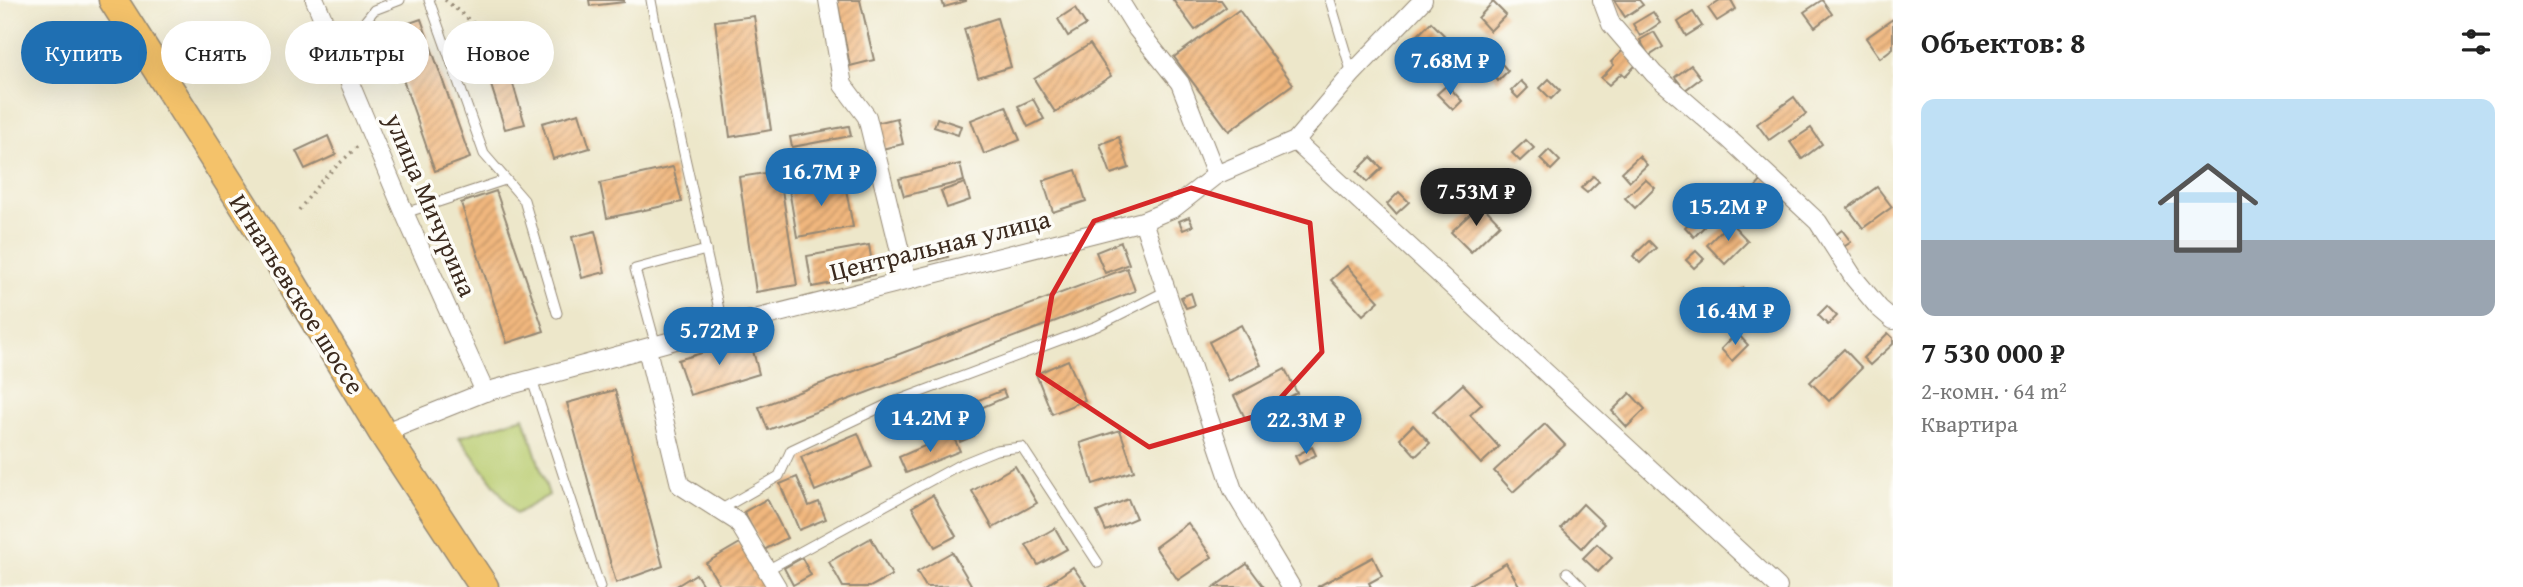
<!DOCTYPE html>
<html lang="ru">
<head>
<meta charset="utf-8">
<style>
	body { margin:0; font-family:"Gentium Book Plus",serif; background:#f6f6f6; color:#222; height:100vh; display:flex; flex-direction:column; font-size:26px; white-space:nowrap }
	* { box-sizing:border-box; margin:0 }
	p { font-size:23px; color:#767676 }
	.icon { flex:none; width:38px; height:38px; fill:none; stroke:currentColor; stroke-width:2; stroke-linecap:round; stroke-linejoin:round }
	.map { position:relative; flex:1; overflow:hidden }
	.sheet { display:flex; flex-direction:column; background:#fff; width:630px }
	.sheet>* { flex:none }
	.top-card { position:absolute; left:21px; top:21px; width:665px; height:63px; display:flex; gap:14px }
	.price { position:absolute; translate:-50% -60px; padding:0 16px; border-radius:24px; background:#1f6fb2; color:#fff; font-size:23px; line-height:46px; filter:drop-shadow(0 2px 4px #0008) }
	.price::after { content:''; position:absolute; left:50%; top:42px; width:21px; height:16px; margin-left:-10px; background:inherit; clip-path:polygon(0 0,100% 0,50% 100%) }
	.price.active { background:#222; color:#fff }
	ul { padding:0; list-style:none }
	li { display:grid; align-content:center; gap:14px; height:371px; padding:0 28px }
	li+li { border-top:2px solid #e0e0e0 }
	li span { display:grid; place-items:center; height:217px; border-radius:14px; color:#555 }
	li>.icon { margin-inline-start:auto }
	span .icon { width:126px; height:126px; fill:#fffc; stroke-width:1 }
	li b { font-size:30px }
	h2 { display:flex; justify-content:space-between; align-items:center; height:84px; padding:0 28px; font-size:30px }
	.tag { padding:0 24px; border-radius:32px; background:#fff; box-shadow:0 7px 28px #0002; font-size:24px; line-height:63px }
	.tag.active { background:#1f6fb2; color:#fff }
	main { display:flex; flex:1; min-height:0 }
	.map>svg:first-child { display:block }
	.green { fill:#b9cc6f; stroke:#7a7b46; stroke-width:2 }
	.building { fill:url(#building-hatch) }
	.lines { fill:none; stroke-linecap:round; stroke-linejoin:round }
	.service-casing { stroke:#948874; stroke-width:11 }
	.minor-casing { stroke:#948874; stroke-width:20 }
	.primary-casing { stroke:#948874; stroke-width:31 }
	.path { stroke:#948874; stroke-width:3.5; stroke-dasharray:2 5; stroke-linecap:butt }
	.service { stroke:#fff; stroke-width:9 }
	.minor { stroke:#fff; stroke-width:18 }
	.primary { stroke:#f4c26a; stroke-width:28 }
	.marked { fill:none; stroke:#d62828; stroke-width:5; stroke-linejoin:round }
	.labels { text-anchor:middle; stroke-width:7; stroke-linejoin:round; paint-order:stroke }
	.street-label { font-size:26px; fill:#3b2a1e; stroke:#fdfcf7 }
</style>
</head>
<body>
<main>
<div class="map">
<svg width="1893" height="587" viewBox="0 0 1893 587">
	<defs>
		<pattern id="building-hatch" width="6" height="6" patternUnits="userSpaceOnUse" patternTransform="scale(1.75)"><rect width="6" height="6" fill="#f1b77e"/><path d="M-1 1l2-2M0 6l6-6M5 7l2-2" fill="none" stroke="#c49567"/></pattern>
	</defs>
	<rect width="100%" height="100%" fill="#fdfcf7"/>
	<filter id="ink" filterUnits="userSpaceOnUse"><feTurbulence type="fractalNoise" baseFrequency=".0143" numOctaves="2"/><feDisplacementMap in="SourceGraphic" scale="14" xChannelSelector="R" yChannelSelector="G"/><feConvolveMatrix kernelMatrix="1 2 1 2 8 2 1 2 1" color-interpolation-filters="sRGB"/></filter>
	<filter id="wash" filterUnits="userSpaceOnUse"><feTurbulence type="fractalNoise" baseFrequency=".00686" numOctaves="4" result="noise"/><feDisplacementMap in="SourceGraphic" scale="28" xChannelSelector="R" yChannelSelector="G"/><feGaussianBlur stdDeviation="1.57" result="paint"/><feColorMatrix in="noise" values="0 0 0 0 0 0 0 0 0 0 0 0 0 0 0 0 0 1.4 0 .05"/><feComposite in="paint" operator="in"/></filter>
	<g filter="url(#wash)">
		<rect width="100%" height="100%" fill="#ede7ca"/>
		<polygon class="green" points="524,417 549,495 516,514 459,437"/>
		<g id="blocks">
			<g class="building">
				<polygon points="589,0 624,0 624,2 590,6"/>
				<polygon points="837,0 860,0 874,60 850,66"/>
				<polygon points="942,0 966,0 966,1 944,7"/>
				<polygon points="1173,0 1221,0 1226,7 1195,30"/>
				<polygon points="1614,0 1639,0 1643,5 1625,17"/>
				<polygon points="1720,0 1731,0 1736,9 1717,21 1708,8"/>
				<polygon points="1822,0 1832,14 1815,27 1804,12"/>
				<polygon points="1493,2 1506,15 1490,31 1478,18"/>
				<polygon points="1075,8 1086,25 1068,36 1058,19"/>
				<polygon points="1239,10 1293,84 1229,131 1174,57"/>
				<polygon points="1653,12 1660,23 1640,36 1633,24"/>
				<polygon points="1693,12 1702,26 1686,36 1678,22"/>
				<polygon points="754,16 771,130 730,137 715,21"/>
				<polygon points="997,18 1011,67 978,77 964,29"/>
				<polygon points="421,19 470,158 435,171 386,31"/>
				<polygon points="1893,19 1893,48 1880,58 1866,38"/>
				<polygon points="1431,22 1444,35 1425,53 1413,40"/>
				<polygon points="1654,32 1663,47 1649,56 1640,40"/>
				<polygon points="1090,44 1111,76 1055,112 1034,79"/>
				<polygon points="1623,50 1637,64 1625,76 1622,73 1609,85 1601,78 1614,65 1611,62"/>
				<polygon points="503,51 525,124 505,129 482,57"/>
				<polygon points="1501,63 1508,71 1498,81 1491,73"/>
				<polygon points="1691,65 1701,78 1685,90 1675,77"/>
				<polygon points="1549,79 1560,90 1551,99 1540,88"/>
				<polygon points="1521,81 1528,88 1518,98 1511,91"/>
				<polygon points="1447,85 1462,101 1453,110 1437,94"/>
				<polygon points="1794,97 1806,114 1769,140 1757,124"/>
				<polygon points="1033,99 1044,119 1028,127 1018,106"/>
				<polygon points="1006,106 1020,140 984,154 971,120"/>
				<polygon points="579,113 590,148 553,159 542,123"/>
				<polygon points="897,118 903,144 882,149 876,123"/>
				<polygon points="937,118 961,126 958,135 934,127"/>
				<polygon points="849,126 851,136 792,147 790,137"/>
				<polygon points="1811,128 1822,144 1802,159 1790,142"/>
				<polygon points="328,136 336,155 305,169 296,151"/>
				<polygon points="1119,137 1129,168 1111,174 1100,144"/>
				<polygon points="1526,140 1534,148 1520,161 1512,153"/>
				<polygon points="1549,150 1560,161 1551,170 1540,159"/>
				<polygon points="1639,156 1647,165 1630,181 1622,172"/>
				<polygon points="1371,157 1382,168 1367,182 1357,171"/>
				<polygon points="960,164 964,181 904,196 899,179"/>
				<polygon points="673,167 682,202 607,218 600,183"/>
				<polygon points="1076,170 1086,201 1053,212 1043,181"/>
				<polygon points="779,171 797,285 756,292 739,177"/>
				<polygon points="1593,176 1599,181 1587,193 1581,188"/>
				<polygon points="1765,177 1775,188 1761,202 1751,192"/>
				<polygon points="844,179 853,227 797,237 789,189"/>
				<polygon points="1645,179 1655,188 1635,208 1625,198"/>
				<polygon points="965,183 970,200 947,208 941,191"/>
				<polygon points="1877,187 1892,207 1863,228 1848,208"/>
				<polygon points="496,191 544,331 507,343 461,203"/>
				<polygon points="1399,192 1409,202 1396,214 1387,204"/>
				<polygon points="1481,204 1500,224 1471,252 1451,232"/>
				<polygon points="1189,217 1193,226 1183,230 1179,221"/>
				<polygon points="1695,217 1704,227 1694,237 1685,227"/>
				<polygon points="1730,222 1748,241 1725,264 1707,245"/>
				<polygon points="1842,230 1851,242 1842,248 1834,236"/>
				<polygon points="595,231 605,272 582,278 572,237"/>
				<polygon points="1649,241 1656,248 1640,263 1633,256"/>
				<polygon points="1121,242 1129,264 1105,273 1096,252"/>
				<polygon points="945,243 948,257 931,261 928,247"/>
				<polygon points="869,245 874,275 812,287 807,256"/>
				<polygon points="1696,251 1704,259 1694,268 1686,260"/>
				<polygon points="1347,266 1379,301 1363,315 1331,280"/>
				<polygon points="1127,268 1135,291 768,430 759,407"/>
				<polygon points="1743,288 1762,307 1749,320 1730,300"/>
				<polygon points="1191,293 1195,305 1186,308 1181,297"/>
				<polygon points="1827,306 1837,316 1828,325 1818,315"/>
				<polygon points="1241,325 1261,365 1229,381 1209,342"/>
				<polygon points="1737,333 1748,345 1732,361 1721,349"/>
				<polygon points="1888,333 1893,338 1893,344 1870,365 1863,358"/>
				<polygon points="750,339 759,374 690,395 678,360"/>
				<polygon points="1844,349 1862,368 1829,401 1810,382"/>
				<polygon points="1068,360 1085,400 1052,414 1036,374"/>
				<polygon points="1285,369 1297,393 1246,420 1234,396"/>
				<polygon points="1463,384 1482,404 1470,415 1499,447 1481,464 1433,411"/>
				<polygon points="615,390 663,566 616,583 567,403"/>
				<polygon points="1003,390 1006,397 974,411 971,403"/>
				<polygon points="1630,393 1645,409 1627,427 1612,411"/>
				<polygon points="962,407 974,436 960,442 947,413"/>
				<polygon points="1545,424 1565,445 1513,492 1494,471"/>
				<polygon points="1413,425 1430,443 1416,456 1400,438"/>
				<polygon points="1120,430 1134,471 1093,484 1080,443"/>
				<polygon points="858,433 872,467 815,491 801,457"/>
				<polygon points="952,434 960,451 906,473 899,457"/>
				<polygon points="1312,447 1316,455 1299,464 1295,456"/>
				<polygon points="1015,466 1037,503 993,528 972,491"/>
				<polygon points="797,477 809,506 819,502 826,519 799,530 780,484"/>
				<polygon points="933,495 956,536 935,547 912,507"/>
				<polygon points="767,499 787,538 764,550 744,512"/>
				<polygon points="1128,499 1136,518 1106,531 1097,512"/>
				<polygon points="1583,504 1604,524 1582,548 1561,528"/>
				<polygon points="1188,523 1212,557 1178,580 1155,547"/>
				<polygon points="1055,528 1067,549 1038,565 1026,545"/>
				<polygon points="871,538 892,575 870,587 843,587 829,562"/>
				<polygon points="740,543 767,587 721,587 706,563"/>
				<polygon points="1597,544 1612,558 1598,572 1583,558"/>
				<polygon points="952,552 972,586 926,587 917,572"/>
				<polygon points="1373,557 1382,576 1369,583 1371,587 1317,587"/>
				<polygon points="802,558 811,575 793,585 784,568"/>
				<polygon points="1506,563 1520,587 1470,587 1469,585"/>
				<polygon points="1247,564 1264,587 1214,587"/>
				<polygon points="1073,567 1087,587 1044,587"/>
				<polygon points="696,574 704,587 675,587"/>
			</g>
		</g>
	</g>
	<g filter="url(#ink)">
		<use href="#blocks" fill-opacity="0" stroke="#948874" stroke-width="2"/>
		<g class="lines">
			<defs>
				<g id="service">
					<polyline points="429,0 484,154 524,200 557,313"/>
					<polyline points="651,0 657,33 723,327"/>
					<polyline points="1330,0 1352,74"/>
					<polyline points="338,55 374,10 400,0"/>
					<polyline points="405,213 505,180"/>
					<polyline points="656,346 635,269 706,250"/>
					<polyline points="532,380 600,587"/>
					<polyline points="720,510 779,476 791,450 886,405 1097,326 1166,291"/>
					<polyline points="767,570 959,465 996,450 1022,447 1098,563"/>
					<polyline points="1567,572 1582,587"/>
				</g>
				<g id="minor">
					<polyline points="315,0 407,219 485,392"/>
					<polyline points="828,0 843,85 867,117 907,280"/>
					<polyline points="1119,0 1137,29 1180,83 1216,175"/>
					<polyline points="1602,0 1611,24 1654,74 1729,139 1818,222 1854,278 1879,308 1893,320"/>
					<polyline points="1295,141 1778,587"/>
					<polyline points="1143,221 1233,490 1291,587"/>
					<polyline points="647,349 680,485 738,522 777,587"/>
					<polyline points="383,433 485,392 723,327 1143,221 1174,208 1216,175 1295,141 1352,74 1423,0"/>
				</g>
				<polyline id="primary" points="113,0 272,250 383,433 484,587"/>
			</defs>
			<use href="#service" class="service-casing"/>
			<use href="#minor" class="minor-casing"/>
			<use href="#primary" class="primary-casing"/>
			<g class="path">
				<polyline points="445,0 495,41"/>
				<polyline points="299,210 321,181 357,147"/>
			</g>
			<use href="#service" class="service"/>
			<use href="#minor" class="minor"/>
			<use href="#primary" class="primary"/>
		</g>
	</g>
	<path class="marked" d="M1191,188L1310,223L1322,352L1267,413L1149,447L1038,374L1052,295L1094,221Z"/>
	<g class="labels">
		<g class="street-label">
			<text transform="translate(431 205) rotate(67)" y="9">улица Мичурина</text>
			<text transform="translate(940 245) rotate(-14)" y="9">Центральная улица</text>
			<text transform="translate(297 294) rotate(58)" y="9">Игнатьевское шоссе</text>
		</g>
	</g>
</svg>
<b class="price" style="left:1450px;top:97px">7.68M ₽</b>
<b class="price" style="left:821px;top:208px">16.7M ₽</b>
<b class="price active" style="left:1476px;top:228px">7.53M ₽</b>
<b class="price" style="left:1728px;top:243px">15.2M ₽</b>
<b class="price" style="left:1735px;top:347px">16.4M ₽</b>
<b class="price" style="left:719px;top:367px">5.72M ₽</b>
<b class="price" style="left:930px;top:454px">14.2M ₽</b>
<b class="price" style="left:1306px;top:456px">22.3M ₽</b>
<div class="top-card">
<a class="tag active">Купить</a>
<a class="tag">Снять</a>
<a class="tag">Фильтры</a>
<a class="tag">Новое</a>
</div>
</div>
<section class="sheet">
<h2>Объектов: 8<svg class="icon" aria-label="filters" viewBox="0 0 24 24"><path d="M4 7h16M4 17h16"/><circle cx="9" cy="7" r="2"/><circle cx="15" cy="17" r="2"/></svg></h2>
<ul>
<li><span style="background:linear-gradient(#bfe0f5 65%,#9aa5b1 0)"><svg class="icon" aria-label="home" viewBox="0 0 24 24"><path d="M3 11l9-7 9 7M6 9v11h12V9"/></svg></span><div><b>7 530 000 ₽</b><p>2-комн. · 64 m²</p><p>Квартира</p></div></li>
</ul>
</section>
</main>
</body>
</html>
